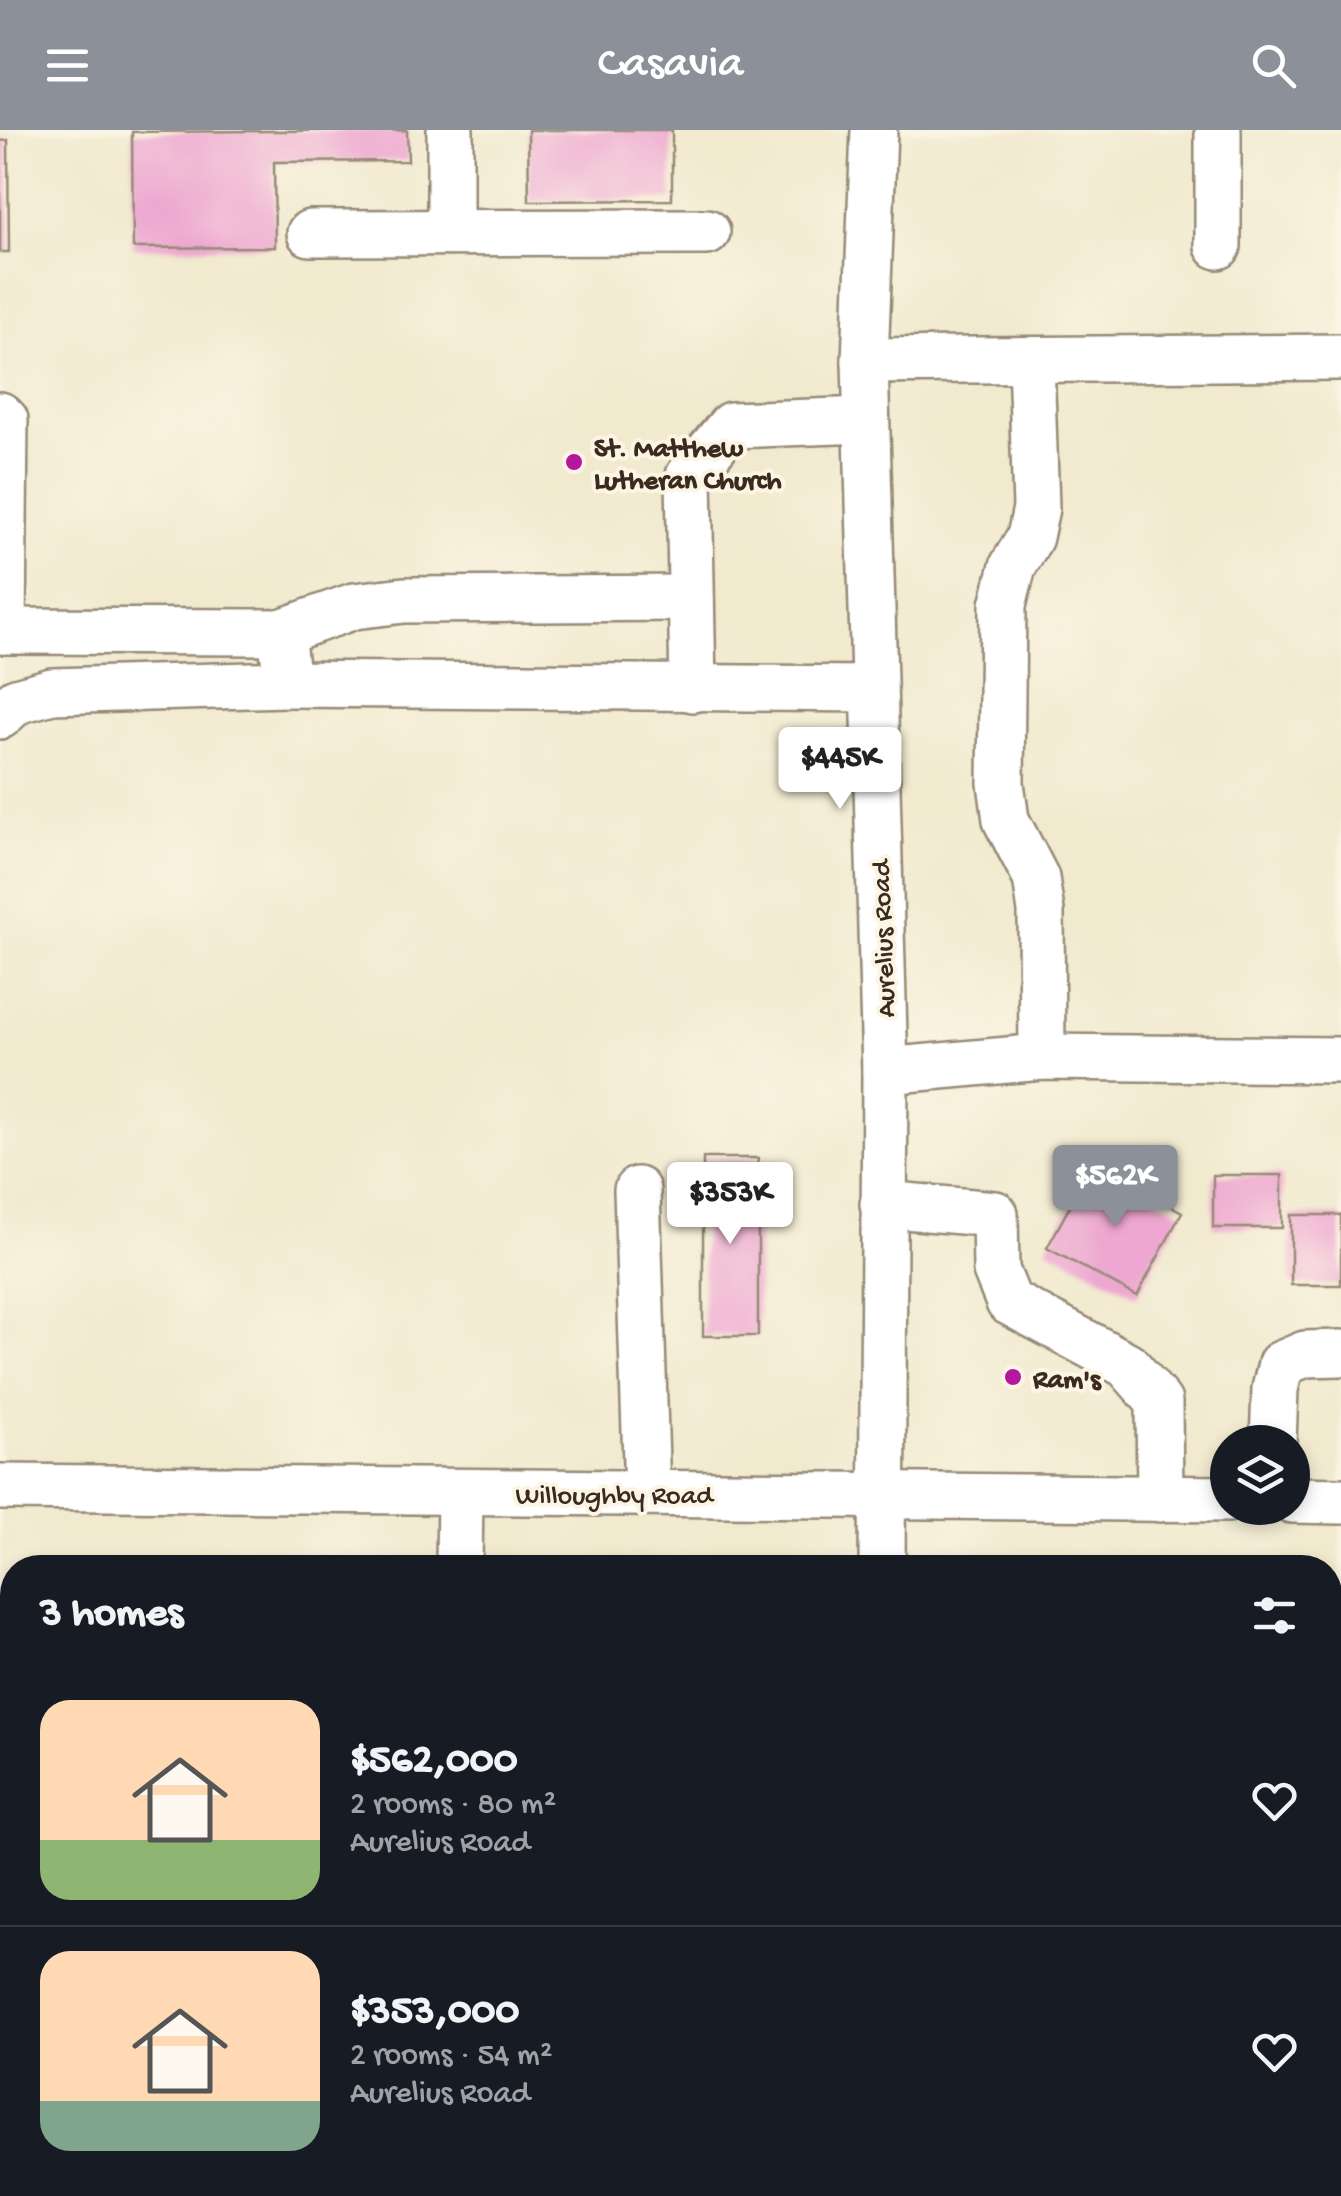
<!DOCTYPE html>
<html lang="en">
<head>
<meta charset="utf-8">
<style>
	body { margin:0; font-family:"Gochi Hand",sans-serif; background:#242831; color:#f1f3f6; height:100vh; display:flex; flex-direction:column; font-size:38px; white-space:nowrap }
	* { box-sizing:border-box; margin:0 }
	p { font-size:32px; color:#9ea1a6 }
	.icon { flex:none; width:55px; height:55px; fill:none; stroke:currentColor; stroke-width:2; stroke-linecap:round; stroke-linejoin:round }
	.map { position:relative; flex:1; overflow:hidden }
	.details { position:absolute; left:0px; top:1425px; width:1342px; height:642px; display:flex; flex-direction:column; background:#171b24; border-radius:40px 40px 0 0; box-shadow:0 5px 15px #0003 }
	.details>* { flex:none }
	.buttons { position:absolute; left:1210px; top:1295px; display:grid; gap:20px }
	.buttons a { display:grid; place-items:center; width:100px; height:100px; border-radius:50%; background:#171b24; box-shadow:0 5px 15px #0003; font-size:50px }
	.price { position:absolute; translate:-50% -85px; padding:0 22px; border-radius:10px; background:#fff; color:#222; font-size:32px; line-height:65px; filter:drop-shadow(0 2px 5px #0008) }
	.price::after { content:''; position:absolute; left:50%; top:60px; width:30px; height:22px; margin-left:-15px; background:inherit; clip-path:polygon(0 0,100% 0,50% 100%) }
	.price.current { background:#8c9099; color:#fff }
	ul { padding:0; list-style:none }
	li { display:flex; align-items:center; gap:30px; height:250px; padding:0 40px }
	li+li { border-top:2px solid #363941 }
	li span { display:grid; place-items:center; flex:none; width:280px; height:200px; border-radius:30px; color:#555 }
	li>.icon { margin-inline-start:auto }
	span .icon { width:120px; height:120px; fill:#fffc; stroke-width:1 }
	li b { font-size:42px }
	h2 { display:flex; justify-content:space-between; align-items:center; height:120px; padding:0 40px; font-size:42px }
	header { display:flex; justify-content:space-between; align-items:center; height:130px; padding:0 40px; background:#8c9099; color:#fff; font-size:45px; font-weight:600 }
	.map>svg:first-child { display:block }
	.forest { fill:#80a75f; stroke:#5e683e; stroke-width:2.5 }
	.building { fill:#eda7d0 }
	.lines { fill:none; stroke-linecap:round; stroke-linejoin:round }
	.minor-casing { stroke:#968a76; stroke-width:50 }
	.minor { stroke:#fff; stroke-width:45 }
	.poi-dot { fill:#b5179e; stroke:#fcf5e5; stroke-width:4 }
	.labels { text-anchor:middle; stroke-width:8; stroke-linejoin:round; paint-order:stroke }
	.poi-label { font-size:28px; font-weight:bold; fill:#3b2a1e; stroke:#fcf5e5; text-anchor:start }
	.street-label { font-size:28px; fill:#3b2a1e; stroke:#fcf5e5 }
</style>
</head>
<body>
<header><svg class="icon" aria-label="menu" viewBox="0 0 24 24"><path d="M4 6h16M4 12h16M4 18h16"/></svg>Casavia<svg class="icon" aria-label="search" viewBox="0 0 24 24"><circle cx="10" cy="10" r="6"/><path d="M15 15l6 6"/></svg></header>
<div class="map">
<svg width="1341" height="2066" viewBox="0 0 1341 2066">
	<rect width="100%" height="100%" fill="#fcf5e5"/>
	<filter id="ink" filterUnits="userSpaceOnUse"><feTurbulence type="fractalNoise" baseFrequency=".01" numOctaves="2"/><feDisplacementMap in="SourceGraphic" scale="20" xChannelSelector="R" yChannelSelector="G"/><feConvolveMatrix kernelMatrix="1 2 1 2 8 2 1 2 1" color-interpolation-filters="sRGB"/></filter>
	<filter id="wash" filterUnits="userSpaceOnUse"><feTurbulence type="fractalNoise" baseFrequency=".0048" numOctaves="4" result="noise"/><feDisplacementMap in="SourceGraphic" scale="40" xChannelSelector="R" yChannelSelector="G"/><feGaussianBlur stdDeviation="2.25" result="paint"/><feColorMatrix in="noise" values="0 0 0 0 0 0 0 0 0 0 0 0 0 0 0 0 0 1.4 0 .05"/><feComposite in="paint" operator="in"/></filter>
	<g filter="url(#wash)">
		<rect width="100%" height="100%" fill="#f1eacf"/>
		<polygon class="forest" points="1341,1596 1341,2066 1064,2066 1065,2055 1330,2055 1330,1598"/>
		<g id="blocks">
			<g class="building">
				<polygon points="407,0 408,31 274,32 275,117 133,118 132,2"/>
				<polygon points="528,0 672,0 672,70 529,71"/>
				<polygon points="8,10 9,122 0,122 0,11"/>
				<rect x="703" y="1028" width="55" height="178"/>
				<polygon points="1093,1034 1182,1082 1137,1166 1047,1118"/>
				<rect x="1213" y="1045" width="69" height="53"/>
				<rect x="1291" y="1085" width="50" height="70"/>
				<rect x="720" y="2055" width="40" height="11"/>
			</g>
		</g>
	</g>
	<g filter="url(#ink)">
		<use href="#blocks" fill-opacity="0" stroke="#968a76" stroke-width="2.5"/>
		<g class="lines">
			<defs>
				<g id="minor">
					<polyline points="874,0 865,231 885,941 882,1438"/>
					<polyline points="1218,0 1218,116"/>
					<polyline points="450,102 450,0"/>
					<polyline points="310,103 707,102"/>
					<polyline points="1031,230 1036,378 1030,407 1013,436 1003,475 1001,653 1006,690 1036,748 1041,781 1042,927"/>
					<polyline points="865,231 1341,227"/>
					<polyline points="0,285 5,290 3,501"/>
					<polyline points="691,468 404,470 354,476 281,502 287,554 874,559"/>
					<polyline points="0,501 281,502"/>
					<polyline points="693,559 689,346 731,295 866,290"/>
					<polyline points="0,586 16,571 52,561 287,554"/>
					<polyline points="885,941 1042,927 1341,930"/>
					<polyline points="637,1060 647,1363"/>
					<polyline points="883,1074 995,1084 996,1140 1009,1172 1127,1235 1159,1272 1160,1369"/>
					<polyline points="1273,1312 1275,1259 1281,1234 1305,1224 1341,1223"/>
					<polyline points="0,1357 1228,1369"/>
					<polyline points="1292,1370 1341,1371"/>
					<polyline points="459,1438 460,1362"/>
					<polyline points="886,2055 887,2066"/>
					<polyline points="448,2066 448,2055"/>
				</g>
			</defs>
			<use href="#minor" class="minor-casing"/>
			<use href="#minor" class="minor"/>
		</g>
	</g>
	<g class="poi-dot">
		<circle cx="574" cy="332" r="10"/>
		<circle cx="1013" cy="1247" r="10"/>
	</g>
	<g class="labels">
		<g class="poi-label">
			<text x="594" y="326">St. Matthew<tspan x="594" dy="32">Lutheran Church</tspan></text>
			<text x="1033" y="1257">Ram's</text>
		</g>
		<g class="street-label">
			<text transform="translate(881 809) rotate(-92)" y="10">Aurelius Road</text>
			<text x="614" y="1373">Willoughby Road</text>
		</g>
	</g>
</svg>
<div class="buttons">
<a><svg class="icon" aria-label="layers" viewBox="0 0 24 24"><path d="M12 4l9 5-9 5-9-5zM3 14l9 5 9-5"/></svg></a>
</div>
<b class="price" style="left:840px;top:682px">$445K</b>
<b class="price current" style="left:1115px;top:1100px">$562K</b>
<b class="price" style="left:730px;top:1117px">$353K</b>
<section class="details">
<h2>3 homes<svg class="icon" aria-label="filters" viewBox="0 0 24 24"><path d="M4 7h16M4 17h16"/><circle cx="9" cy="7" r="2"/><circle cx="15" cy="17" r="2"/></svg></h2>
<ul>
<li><span style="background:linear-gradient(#ffd9b3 70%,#8fb573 0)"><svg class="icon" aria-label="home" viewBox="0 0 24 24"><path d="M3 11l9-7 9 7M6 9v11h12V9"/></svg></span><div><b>$562,000</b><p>2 rooms · 80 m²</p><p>Aurelius Road</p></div><svg class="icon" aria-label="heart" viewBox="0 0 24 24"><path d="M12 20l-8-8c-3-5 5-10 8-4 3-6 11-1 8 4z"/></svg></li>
<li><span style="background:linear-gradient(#ffd9b3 75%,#7fa58c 0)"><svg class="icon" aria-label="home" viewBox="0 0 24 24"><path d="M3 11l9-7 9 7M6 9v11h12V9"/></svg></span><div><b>$353,000</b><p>2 rooms · 54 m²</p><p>Aurelius Road</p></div><svg class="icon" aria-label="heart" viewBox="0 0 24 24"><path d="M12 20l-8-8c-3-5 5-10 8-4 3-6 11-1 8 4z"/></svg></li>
</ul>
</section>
</div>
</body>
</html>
